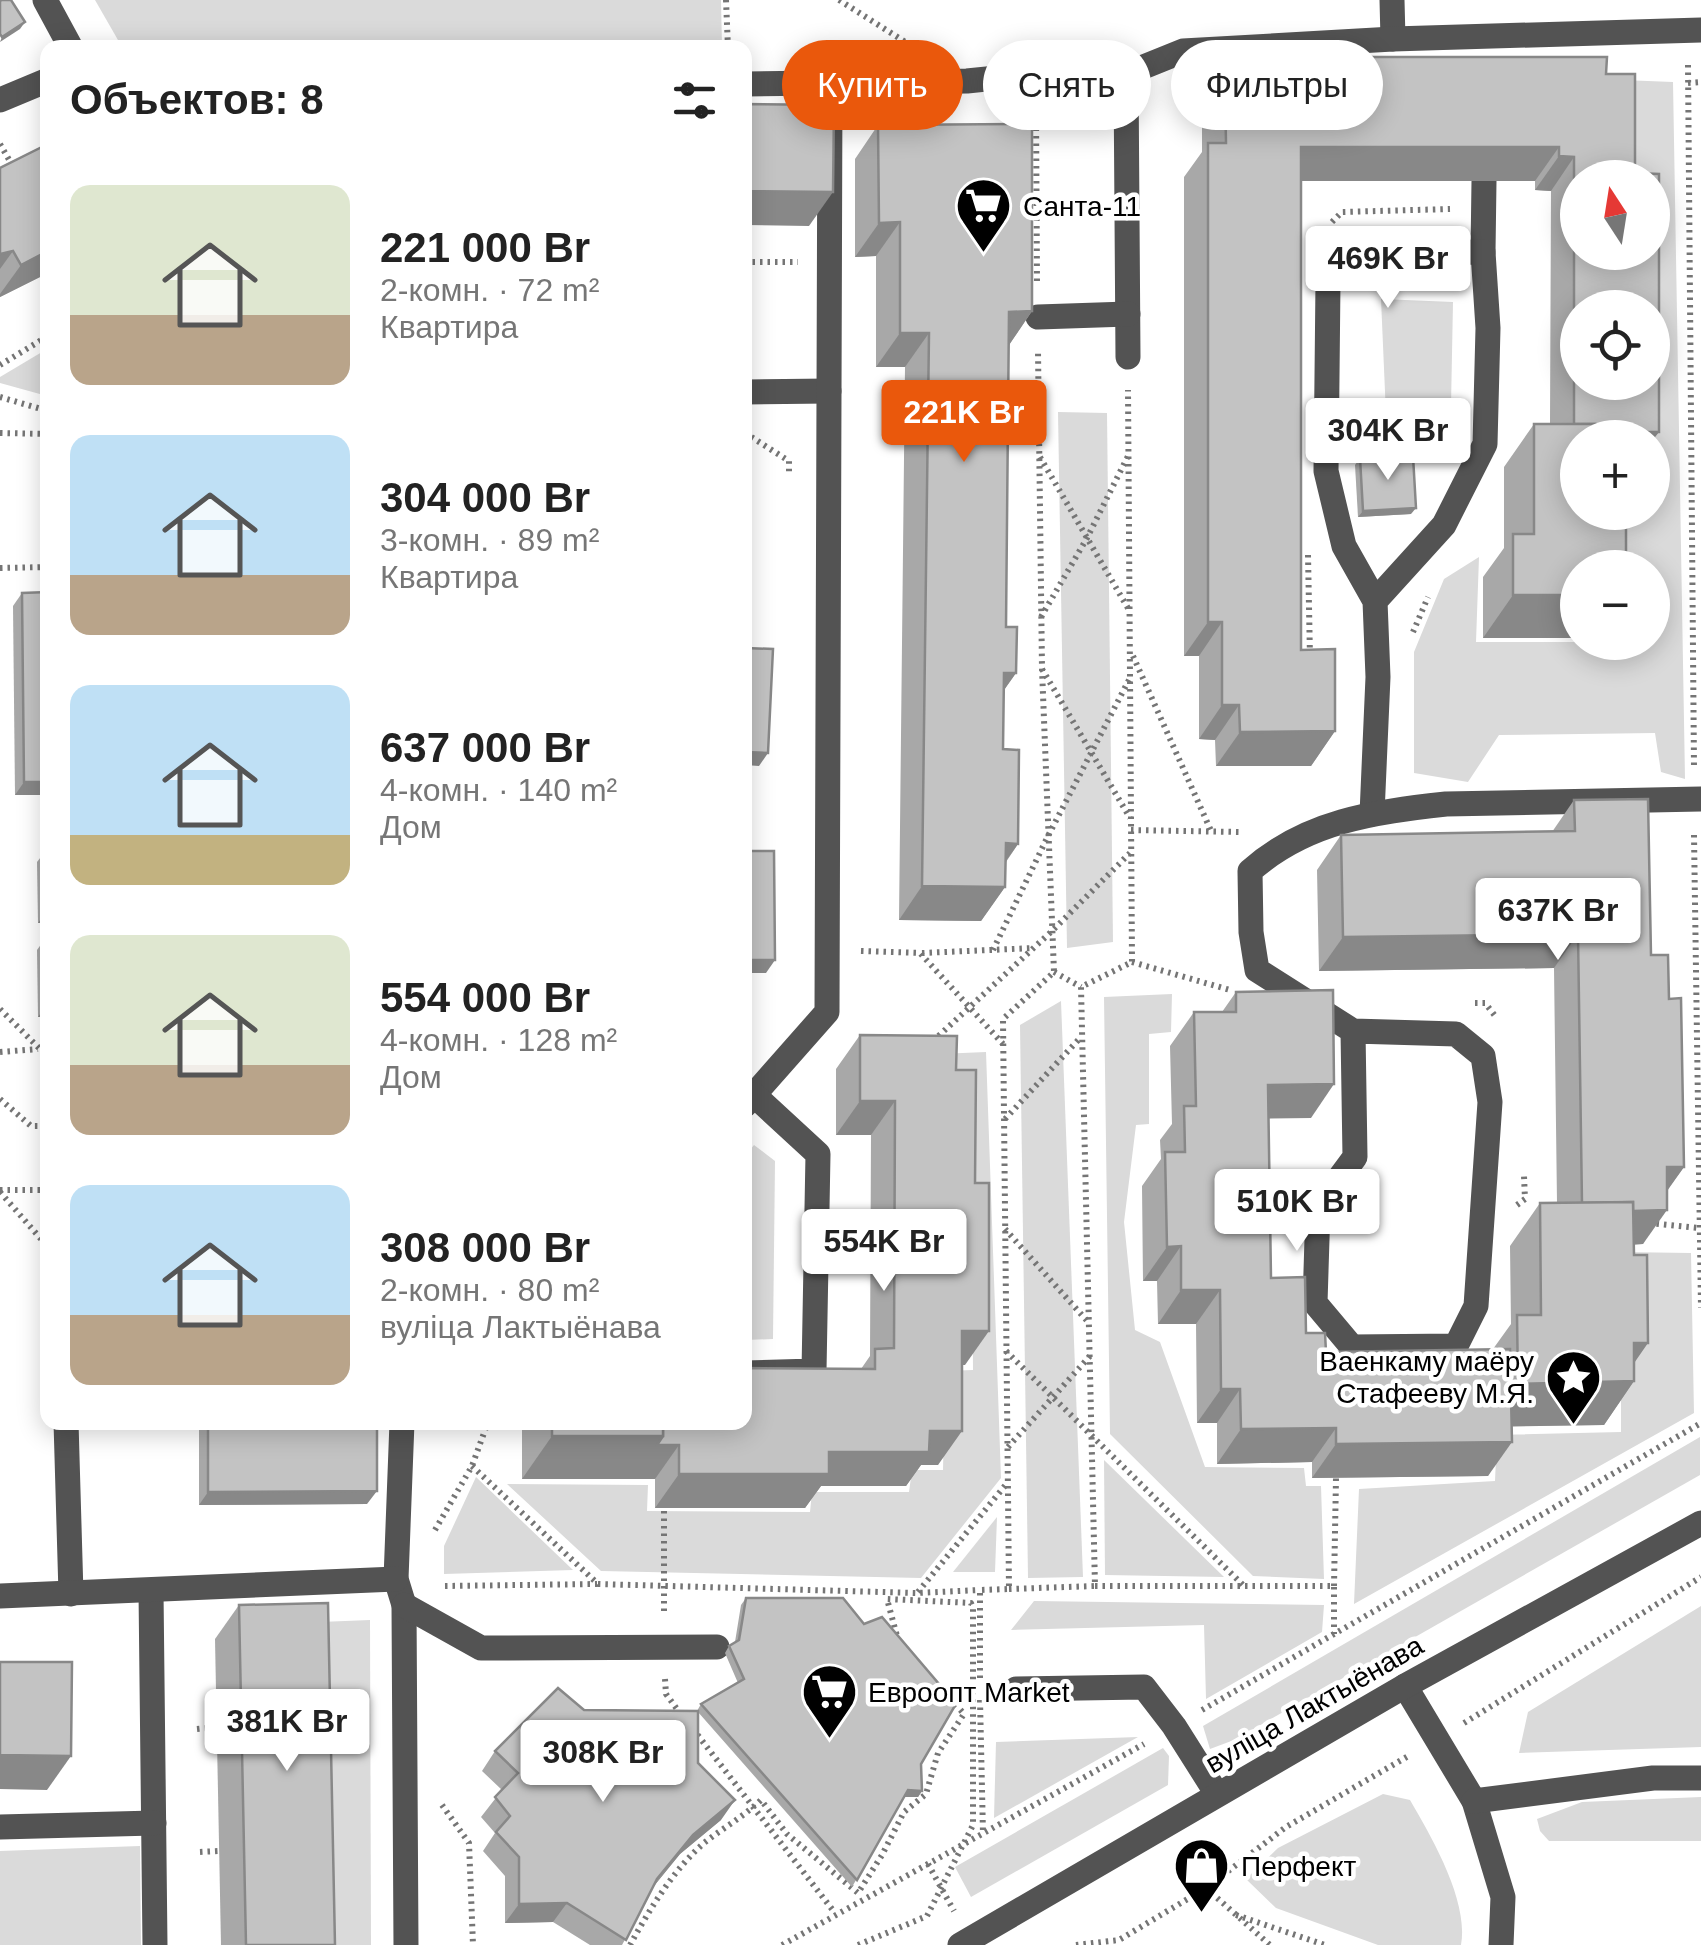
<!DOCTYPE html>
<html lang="ru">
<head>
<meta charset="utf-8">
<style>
	body { margin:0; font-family:Helvetica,sans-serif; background:#f6f6f6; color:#222; height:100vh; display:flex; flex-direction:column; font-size:38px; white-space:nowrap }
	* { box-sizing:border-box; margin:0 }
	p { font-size:32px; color:#767676 }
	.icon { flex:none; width:55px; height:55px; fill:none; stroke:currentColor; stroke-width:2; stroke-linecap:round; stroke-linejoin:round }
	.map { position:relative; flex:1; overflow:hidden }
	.drawer { position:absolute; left:40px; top:40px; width:712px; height:1390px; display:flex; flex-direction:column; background:#fff; border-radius:20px; box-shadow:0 5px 25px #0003 }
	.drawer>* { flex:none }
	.hud { position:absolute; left:782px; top:40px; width:768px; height:90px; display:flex; gap:20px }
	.needle { width:65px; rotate:348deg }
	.tools { position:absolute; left:1560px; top:160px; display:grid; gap:20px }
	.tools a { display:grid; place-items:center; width:110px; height:110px; border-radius:50%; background:#fff; box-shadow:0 5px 25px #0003; font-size:50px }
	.price { position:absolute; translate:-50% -85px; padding:0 22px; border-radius:10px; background:#fff; color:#222; font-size:32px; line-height:65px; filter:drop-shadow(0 2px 5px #0008) }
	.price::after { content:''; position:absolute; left:50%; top:60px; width:30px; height:22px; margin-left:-15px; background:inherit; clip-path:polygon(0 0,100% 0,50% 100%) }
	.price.current { background:#ea580c; color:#fff }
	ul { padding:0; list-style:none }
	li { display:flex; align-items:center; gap:30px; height:250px; padding:0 30px }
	li span { display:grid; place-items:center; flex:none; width:280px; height:200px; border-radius:20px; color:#555 }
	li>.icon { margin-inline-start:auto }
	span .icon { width:120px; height:120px; fill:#fffc; stroke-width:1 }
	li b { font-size:42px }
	h2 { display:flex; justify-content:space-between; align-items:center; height:120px; padding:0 30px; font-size:42px }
	.tag { padding:0 35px; border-radius:45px; background:#fff; box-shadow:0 5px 25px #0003; font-size:35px; line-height:90px }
	.tag.current { background:#ea580c; color:#fff }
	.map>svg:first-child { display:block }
	.green { fill:#dadada }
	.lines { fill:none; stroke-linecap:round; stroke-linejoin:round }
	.path { stroke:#757575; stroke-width:6; stroke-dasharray:2.5 5; stroke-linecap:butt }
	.minor { stroke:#535353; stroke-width:25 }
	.wall { fill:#a8a8a8 }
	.shaded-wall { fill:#888 }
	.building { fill:#c3c3c3; stroke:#888; stroke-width:2.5; fill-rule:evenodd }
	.labels { text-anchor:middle; stroke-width:9; stroke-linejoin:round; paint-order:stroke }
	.poi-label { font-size:28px; fill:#000; stroke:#fff; text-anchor:start }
	.street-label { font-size:28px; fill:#000; stroke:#fff }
</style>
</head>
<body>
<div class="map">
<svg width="1701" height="1945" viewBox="0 0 1701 1945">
	<rect width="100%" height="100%" fill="#fff"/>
	<g class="green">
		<polygon points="95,0 721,0 722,47 122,47"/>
		<polygon points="1622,80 1673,82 1685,779 1661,772 1655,733 1499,735 1468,782 1414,773 1414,652 1444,579 1479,557 1476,642 1652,642 1652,568 1607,567 1605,513 1652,512 1652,178 1625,177"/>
		<polygon points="1381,299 1453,302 1450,457 1423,458 1387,438"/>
		<polygon points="47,349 47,396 0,383 0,377"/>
		<polygon points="1058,412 1107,413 1113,942 1067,948"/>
		<polygon points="1172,994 1171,1032 1149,1034 1149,1124 1136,1125 1124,1222 1135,1330 1160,1342 1205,1467 1304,1468 1306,1486 1321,1486 1324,1579 1253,1576 1110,1434 1104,997"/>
		<polygon points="1061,1001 1083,1577 1028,1578 1020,1025"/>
		<polygon points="986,1052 1001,1478 921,1578 601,1571 507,1484 648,1485 647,1511 810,1512 812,1492 909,1492 912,1470 943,1470 945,1371 973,1370 972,1207 939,1054"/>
		<polygon points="754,1145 775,1161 773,1339 745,1340 745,1156"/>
		<polygon points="1621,1252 1691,1253 1694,1413 1354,1604 1359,1489 1495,1481 1497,1435 1621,1432"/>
		<polygon points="1700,1437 1700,1475 1234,1740 1210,1749 1203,1726"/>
		<polygon points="1104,1460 1224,1577 1105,1575"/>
		<polygon points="476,1477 573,1570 444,1574 444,1546"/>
		<polygon points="997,1517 995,1572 953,1572"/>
		<polygon points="1034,1601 1324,1605 1322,1632 1206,1699 1204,1625 1011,1630"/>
		<polygon points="1701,1606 1701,1747 1519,1753 1528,1712"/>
		<polygon points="370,1620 371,1945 328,1945 320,1622"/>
		<polygon points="1138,1737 994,1818 996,1742"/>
		<polygon points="1163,1748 1169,1756 1168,1785 971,1897 955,1867"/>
		<path d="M1383,1794L1410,1800C1432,1838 1469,1901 1461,1945H1378L1276,1908L1246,1879L1278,1848Z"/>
		<polygon points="1701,1797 1701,1841 1549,1841 1540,1831 1537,1819 1582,1802"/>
		<polygon points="140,1846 141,1945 0,1945 0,1851"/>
	</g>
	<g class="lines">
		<g class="path">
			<polyline points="726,0 728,48"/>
			<polyline points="839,0 910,45"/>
			<polyline points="1688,65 1694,767"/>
			<polyline points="1688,83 1701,82"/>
			<polyline points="1036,106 1037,284"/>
			<polyline points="0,144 15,170"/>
			<polyline points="1332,222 1342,212 1450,209"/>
			<polyline points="745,262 798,262"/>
			<polyline points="0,365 48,336"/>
			<polyline points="0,397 48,411"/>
			<polyline points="0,433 48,434"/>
			<polyline points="745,433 789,461 789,473"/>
			<polyline points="1040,457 1129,610"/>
			<polyline points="1308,555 1310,658"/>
			<polyline points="0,568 48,567"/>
			<polyline points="1041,617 1087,538 1128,456"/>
			<polyline points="1413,632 1428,597"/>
			<polyline points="1133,656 1212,833"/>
			<polyline points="1042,669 1130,818"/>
			<polyline points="1131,830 1239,832"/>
			<polyline points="1694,835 1701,1308"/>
			<polyline points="993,950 1048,836 1131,676"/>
			<polyline points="861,951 920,953 1003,1044"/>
			<polyline points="922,953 1034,948"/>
			<polyline points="1132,962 1230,990"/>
			<polyline points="1054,972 1081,987"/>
			<polyline points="1475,1003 1485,1003 1496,1017"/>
			<polyline points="0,1009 40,1049 48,1049"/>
			<polyline points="933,1041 1052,931 1130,853"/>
			<polyline points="0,1052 38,1049"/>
			<polyline points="0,1099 31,1126 48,1126"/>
			<polyline points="1005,1119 1081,1037"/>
			<polyline points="0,1190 48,1190"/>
			<polyline points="0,1192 48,1247"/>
			<polyline points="1517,1205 1525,1199 1524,1176"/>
			<polyline points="1649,1223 1698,1228"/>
			<polyline points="1005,1229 1089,1323"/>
			<polyline points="1006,1351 1243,1585"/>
			<polyline points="1008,1447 1090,1356"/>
			<polyline points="472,1466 598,1584 917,1593 980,1590"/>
			<polyline points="435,1530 472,1466 488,1422"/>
			<polyline points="445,1586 597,1584"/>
			<polyline points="1095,1586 1334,1586 1334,1634"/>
			<polyline points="1334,1586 1336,1478"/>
			<polyline points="1009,1589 1095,1586 1081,987 1132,962 1128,390"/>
			<polyline points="918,1592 1008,1482"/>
			<polyline points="664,1611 664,1508"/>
			<polyline points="980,1678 980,1590 1009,1589 1003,1019 1054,972 1042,669 1038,351"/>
			<polyline points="665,1679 666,1694 682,1716"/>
			<polyline points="980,1700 983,1834"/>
			<polyline points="1202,1710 1701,1423"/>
			<polyline points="1464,1723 1701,1577"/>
			<polyline points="197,1729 217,1727"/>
			<polyline points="693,1729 835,1913"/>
			<polyline points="442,1805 469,1843 473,1945"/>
			<polyline points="200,1852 219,1851"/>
			<polyline points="928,1864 954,1911"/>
			<polyline points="1206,1888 1270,1945"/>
			<polyline points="1236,1915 1325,1945"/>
			<path d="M630,1945C650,1909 673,1870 704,1843C723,1828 743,1817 761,1800L787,1834L858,1893L882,1855L904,1812L926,1794L938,1753L964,1714L951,1699"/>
			<polyline points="782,1945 1144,1744"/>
			<polyline points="858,1945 927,1916 973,1825 973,1608 971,1603 887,1599 897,1636"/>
			<polyline points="1076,1945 1119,1940 1206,1888 1286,1827 1410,1755"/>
		</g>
		<g class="minor">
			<polyline points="45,0 71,48"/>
			<polyline points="1392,0 1393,39"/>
			<polyline points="1126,74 1128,357"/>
			<polyline points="745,84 967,81 1035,74 1126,74 1183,51 1393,39 1701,30"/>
			<polyline points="0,100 48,80"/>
			<polyline points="1483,252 1484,181"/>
			<polyline points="1038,317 1128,314"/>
			<polyline points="745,392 829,391"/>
			<polyline points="1372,814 1378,677 1375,601 1344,546 1326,471 1328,281 1354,253 1483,252 1488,328 1485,444 1444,525 1375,601"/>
			<path d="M1353,1031L1355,1157L1318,1207L1315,1303L1352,1347L1456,1346L1476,1306L1490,1102L1483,1056L1456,1034L1353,1031L1257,970L1251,932L1250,871C1306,821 1374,812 1446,804L1701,799"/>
			<polyline points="745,1105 827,1012 830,84"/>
			<polyline points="745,1373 814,1371 818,1154 754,1095"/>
			<polyline points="66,1422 71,1594"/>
			<polyline points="402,1422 396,1579 404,1605 406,1945"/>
			<polyline points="151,1591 155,1945"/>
			<polyline points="0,1596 396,1579"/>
			<polyline points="404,1605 481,1648 717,1647"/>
			<polyline points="1405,1686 1474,1801 1503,1897 1501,1945"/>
			<polyline points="1016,1689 1144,1687 1174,1726 1217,1794"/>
			<polyline points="1474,1801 1653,1778 1701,1778"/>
			<polyline points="0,1827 154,1823"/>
			<polyline points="960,1945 1405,1686 1701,1523"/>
		</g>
	</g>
	<g class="wall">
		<polygon points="1332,57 1607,57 1578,438 1578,638 1483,638 1483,577 1504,548 1504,467 1534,424 1550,424 1551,191 1535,190 1535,181 1301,181 1301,650 1335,731 1311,766 1216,766 1215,740 1199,739 1199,656 1184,656 1184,177 1202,152 1202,121 1225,87 1312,87"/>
		<polygon points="878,125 1032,311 1009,345 1006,627 1016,673 1004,690 1003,749 1018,844 1006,862 1005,887 981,921 899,920 905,367 876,367 876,256 855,257 855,159"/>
		<polygon points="48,144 48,273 0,297 0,168"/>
		<polygon points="1360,458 1411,514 1358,517 1355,465"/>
		<polygon points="48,592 48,795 15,795 13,606 22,593"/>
		<polygon points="1574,800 1651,955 1669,999 1684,1167 1667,1190 1643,1244 1633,1245 1634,1381 1604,1425 1512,1426 1488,1476 1312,1478 1312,1462 1217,1464 1217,1423 1197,1423 1196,1324 1158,1324 1157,1281 1143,1281 1142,1186 1161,1159 1160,1140 1172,1124 1170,1046 1194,1012 1222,1012 1236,992 1311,1118 1269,1118 1271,1278 1306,1333 1326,1352 1493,1349 1511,1324 1510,1246 1540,1203 1557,1203 1554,968 1319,971 1317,870 1341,835 1552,832"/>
		<polygon points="47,849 48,923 38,923 37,862"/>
		<polygon points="47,936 48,1017 38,1017 37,950"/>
		<polygon points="860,1035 956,1070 965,1365 962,1365 938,1465 921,1465 906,1486 821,1486 805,1508 655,1508 655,1479 522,1479 522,1422 745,1422 861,1369 870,1356 871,1135 836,1135 836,1069"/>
		<polygon points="199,1422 377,1422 367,1504 199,1505"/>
		<polygon points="746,1598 921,1764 922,1791 918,1797 904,1797 852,1887 698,1712 698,1763 721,1820 680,1854 654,1886 622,1945 590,1945 553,1922 505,1923 505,1876 483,1851 495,1833 481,1817 502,1790 482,1771 495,1751 584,1710 697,1711 701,1704 738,1683 725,1653 729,1646 735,1642 741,1605"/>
		<polygon points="239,1605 335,1945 221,1945 215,1639"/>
	</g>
	<g class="shaded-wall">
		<polygon points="25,22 20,29 0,42 2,37"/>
		<polygon points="1301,147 1559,147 1535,181 1277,181"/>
		<polygon points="1559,156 1574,157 1551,191 1535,190"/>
		<polygon points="745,191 833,192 809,226 745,225"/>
		<polygon points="900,222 876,256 855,257 879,223"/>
		<polygon points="13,251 0,269 0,254"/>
		<polygon points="48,251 48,273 0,297 0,294 21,265"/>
		<polygon points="1032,311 1009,345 1009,312"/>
		<polygon points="900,333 929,333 905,367 876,367"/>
		<polygon points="1574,432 1659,432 1652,441 1652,438 1578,438"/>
		<polygon points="1416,508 1411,514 1358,517 1363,511"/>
		<polygon points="1513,595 1578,595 1578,638 1483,638"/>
		<polygon points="1208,622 1222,622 1199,656 1184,656"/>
		<polygon points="1004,673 1016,673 992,707"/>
		<polygon points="1222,705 1239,705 1215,740 1199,739"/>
		<polygon points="1335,731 1311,766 1216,766 1240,732"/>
		<polygon points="745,752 768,753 759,766 745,765"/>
		<polygon points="24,782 48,782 48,795 15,795"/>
		<polygon points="1006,843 1018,844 994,878"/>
		<polygon points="922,886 1005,887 981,921 899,920"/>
		<polygon points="47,910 48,923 38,923"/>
		<polygon points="1578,934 1554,968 1319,971 1343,937"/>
		<polygon points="745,960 775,960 766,973 745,973"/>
		<polygon points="47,1004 48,1017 38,1017"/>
		<polygon points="1334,1084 1311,1118 1244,1119 1268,1085"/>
		<polygon points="860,1101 895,1101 871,1135 836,1135"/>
		<polygon points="1667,1167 1684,1167 1660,1201"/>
		<polygon points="1667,1210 1643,1244 1558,1246 1582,1212"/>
		<polygon points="1181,1246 1157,1281 1143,1281 1167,1247"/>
		<polygon points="1181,1290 1220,1290 1196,1324 1158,1324"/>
		<polygon points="962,1331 989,1331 965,1365 938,1365"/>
		<polygon points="1634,1343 1648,1343 1621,1382 1634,1381 1604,1425 1487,1427 1518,1384"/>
		<polygon points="1221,1389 1240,1389 1217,1423 1197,1423"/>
		<polygon points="1336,1428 1312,1462 1217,1464 1241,1429"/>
		<polygon points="930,1431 962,1431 938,1465 921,1465 906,1486 821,1486 805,1508 655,1508 679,1474 829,1452"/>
		<polygon points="552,1436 663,1436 679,1445 655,1479 522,1479"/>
		<polygon points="1512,1442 1488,1476 1312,1478 1336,1444"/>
		<polygon points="377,1491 367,1504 199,1505 208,1492"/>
		<polygon points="0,1755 71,1756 47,1790 0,1789"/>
		<polygon points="908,1790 922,1791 918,1797 903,1797"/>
		<polygon points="735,1800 721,1820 680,1854 644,1898 693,1835"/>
		<polygon points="567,1903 553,1922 505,1923 519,1904"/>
	</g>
	<g class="building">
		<polygon points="2,0 11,0 25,22 2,37 0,34 0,1"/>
		<path d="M1332,57H1607L1606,74H1635V173L1659,174V432H1626V424H1574V157L1559,156V147H1301V650L1335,649V731L1240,732L1239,705H1222V622H1208V143H1226L1225,87H1332ZM1578,178H1652V252H1578ZM1578,308H1652V382H1578Z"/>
		<polygon points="745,104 834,105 833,192 745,191"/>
		<polygon points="1032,124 1032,311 1009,312 1006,627 1017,627 1016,673 1004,673 1003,749 1019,750 1018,844 1006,843 1005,887 922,886 929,333 900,333 900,222 879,223 878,125"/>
		<polygon points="48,144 48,251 21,265 13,251 0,254 0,168"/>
		<polygon points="1534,424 1626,424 1626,438 1578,438 1578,512 1626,512 1626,568 1578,568 1578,595 1513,595 1513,534 1534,534"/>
		<polygon points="1413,456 1416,508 1363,511 1360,458"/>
		<polygon points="48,592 48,782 24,782 22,593"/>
		<polygon points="745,648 773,649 768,753 745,752"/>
		<polygon points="1648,799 1651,955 1668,955 1669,999 1681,998 1684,1167 1667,1167 1667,1210 1633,1211 1633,1202 1582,1203 1578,934 1343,937 1341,835 1575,831 1574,800"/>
		<polygon points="745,851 774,851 775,960 745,960"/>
		<rect x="47" y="936" width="1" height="68"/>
		<polygon points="1333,990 1334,1084 1268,1085 1271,1278 1305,1277 1306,1333 1325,1333 1326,1352 1510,1349 1512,1442 1336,1444 1336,1428 1241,1429 1240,1389 1221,1389 1220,1290 1181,1290 1181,1246 1167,1247 1165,1152 1185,1152 1184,1106 1196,1106 1194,1012 1236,1012 1236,992"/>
		<polygon points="860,1035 957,1036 956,1070 976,1070 975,1183 989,1183 989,1331 962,1331 962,1431 930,1431 929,1452 829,1452 829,1474 679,1474 679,1445 657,1445 663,1436 663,1422 745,1422 745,1368 875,1369 875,1349 894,1348 895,1101 860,1101"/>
		<polygon points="1633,1202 1634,1255 1647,1255 1648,1343 1634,1343 1634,1381 1518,1384 1517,1315 1541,1315 1540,1203"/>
		<polygon points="208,1422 377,1422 377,1491 208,1492"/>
		<rect x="552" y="1422" width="111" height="14"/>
		<polygon points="746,1598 843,1598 864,1624 882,1617 956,1704 921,1764 922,1791 908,1790 857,1880 701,1704 744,1679 729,1646 739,1640"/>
		<polygon points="328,1603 335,1945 246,1945 239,1605"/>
		<polygon points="0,1662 72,1662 71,1756 0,1755"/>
		<polygon points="558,1688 584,1710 698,1711 698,1763 735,1800 693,1835 657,1879 626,1940 567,1903 519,1904 519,1857 496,1832 510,1816 495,1797 518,1773 495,1751"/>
	</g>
	<defs>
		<symbol id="supermarket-pin" viewBox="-11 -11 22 30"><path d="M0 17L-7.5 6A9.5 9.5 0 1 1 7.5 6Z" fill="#000" stroke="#fff"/><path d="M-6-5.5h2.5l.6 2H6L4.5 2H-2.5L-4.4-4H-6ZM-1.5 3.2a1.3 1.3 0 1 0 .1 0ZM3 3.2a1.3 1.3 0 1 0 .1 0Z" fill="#fff"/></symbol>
		<symbol id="sight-pin" viewBox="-11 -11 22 30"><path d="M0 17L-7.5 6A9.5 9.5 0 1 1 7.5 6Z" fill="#000" stroke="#fff"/><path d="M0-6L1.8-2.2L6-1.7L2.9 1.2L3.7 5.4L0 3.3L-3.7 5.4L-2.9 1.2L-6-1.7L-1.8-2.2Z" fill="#fff"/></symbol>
		<symbol id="shop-pin" viewBox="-11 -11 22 30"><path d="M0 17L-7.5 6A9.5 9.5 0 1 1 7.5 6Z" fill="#000" stroke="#fff"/><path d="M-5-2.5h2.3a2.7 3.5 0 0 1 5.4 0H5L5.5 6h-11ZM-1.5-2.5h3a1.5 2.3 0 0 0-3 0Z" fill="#fff"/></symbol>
	</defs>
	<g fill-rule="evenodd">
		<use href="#supermarket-pin" x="952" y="174" width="63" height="86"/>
		<use href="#sight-pin" x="1542" y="1346" width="63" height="86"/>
		<use href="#supermarket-pin" x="798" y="1660" width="63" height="86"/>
		<use href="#shop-pin" x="1170" y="1834" width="63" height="86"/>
	</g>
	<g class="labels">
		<g class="poi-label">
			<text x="1023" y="216">Санта-11</text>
			<text x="1534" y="1371" text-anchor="end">Ваенкаму маёру<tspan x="1534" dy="32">Стафееву М.Я.</tspan></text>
			<text x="868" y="1702">Евроопт Market</text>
			<text x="1241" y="1876">Перфект</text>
		</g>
		<g class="street-label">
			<text transform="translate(1314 1704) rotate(-30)" y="10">вуліца Лактыёнава</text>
		</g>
	</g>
</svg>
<div class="tools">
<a><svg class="needle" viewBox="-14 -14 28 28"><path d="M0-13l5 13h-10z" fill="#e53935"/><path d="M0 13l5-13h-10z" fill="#767676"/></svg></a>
<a><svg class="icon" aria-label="locate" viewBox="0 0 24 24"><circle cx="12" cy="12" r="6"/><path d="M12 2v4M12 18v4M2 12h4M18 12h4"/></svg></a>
<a>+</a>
<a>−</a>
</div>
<b class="price" style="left:1388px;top:311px">469K Br</b>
<b class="price current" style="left:964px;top:465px">221K Br</b>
<b class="price" style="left:1388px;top:483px">304K Br</b>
<b class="price" style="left:1558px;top:963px">637K Br</b>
<b class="price" style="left:1297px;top:1254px">510K Br</b>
<b class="price" style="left:884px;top:1294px">554K Br</b>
<b class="price" style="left:287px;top:1774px">381K Br</b>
<b class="price" style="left:603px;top:1805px">308K Br</b>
<div class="hud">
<a class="tag current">Купить</a>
<a class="tag">Снять</a>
<a class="tag">Фильтры</a>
</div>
<section class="drawer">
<h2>Объектов: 8<svg class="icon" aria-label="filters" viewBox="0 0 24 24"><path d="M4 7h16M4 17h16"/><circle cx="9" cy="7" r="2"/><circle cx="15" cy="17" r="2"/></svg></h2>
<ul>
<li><span style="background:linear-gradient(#dfe7d0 65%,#b9a48a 0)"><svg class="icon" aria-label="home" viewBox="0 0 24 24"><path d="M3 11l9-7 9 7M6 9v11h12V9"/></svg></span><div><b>221 000 Br</b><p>2-комн. · 72 m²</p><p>Квартира</p></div></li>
<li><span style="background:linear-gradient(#bfe0f5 70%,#b9a48a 0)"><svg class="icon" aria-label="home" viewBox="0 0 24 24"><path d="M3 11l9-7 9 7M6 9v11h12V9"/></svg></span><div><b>304 000 Br</b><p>3-комн. · 89 m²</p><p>Квартира</p></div></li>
<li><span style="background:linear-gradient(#bfe0f5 75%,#c2b280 0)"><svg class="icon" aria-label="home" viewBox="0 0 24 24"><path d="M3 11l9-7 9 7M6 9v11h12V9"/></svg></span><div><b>637 000 Br</b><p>4-комн. · 140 m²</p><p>Дом</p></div></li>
<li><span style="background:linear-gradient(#dfe7d0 65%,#b9a48a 0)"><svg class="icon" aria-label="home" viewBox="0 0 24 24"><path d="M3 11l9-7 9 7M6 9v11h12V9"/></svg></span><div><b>554 000 Br</b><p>4-комн. · 128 m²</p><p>Дом</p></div></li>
<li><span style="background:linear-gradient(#bfe0f5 65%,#b9a48a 0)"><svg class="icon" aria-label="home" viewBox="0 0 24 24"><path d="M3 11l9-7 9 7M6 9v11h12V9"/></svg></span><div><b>308 000 Br</b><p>2-комн. · 80 m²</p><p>вуліца Лактыёнава</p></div></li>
</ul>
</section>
</div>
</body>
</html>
